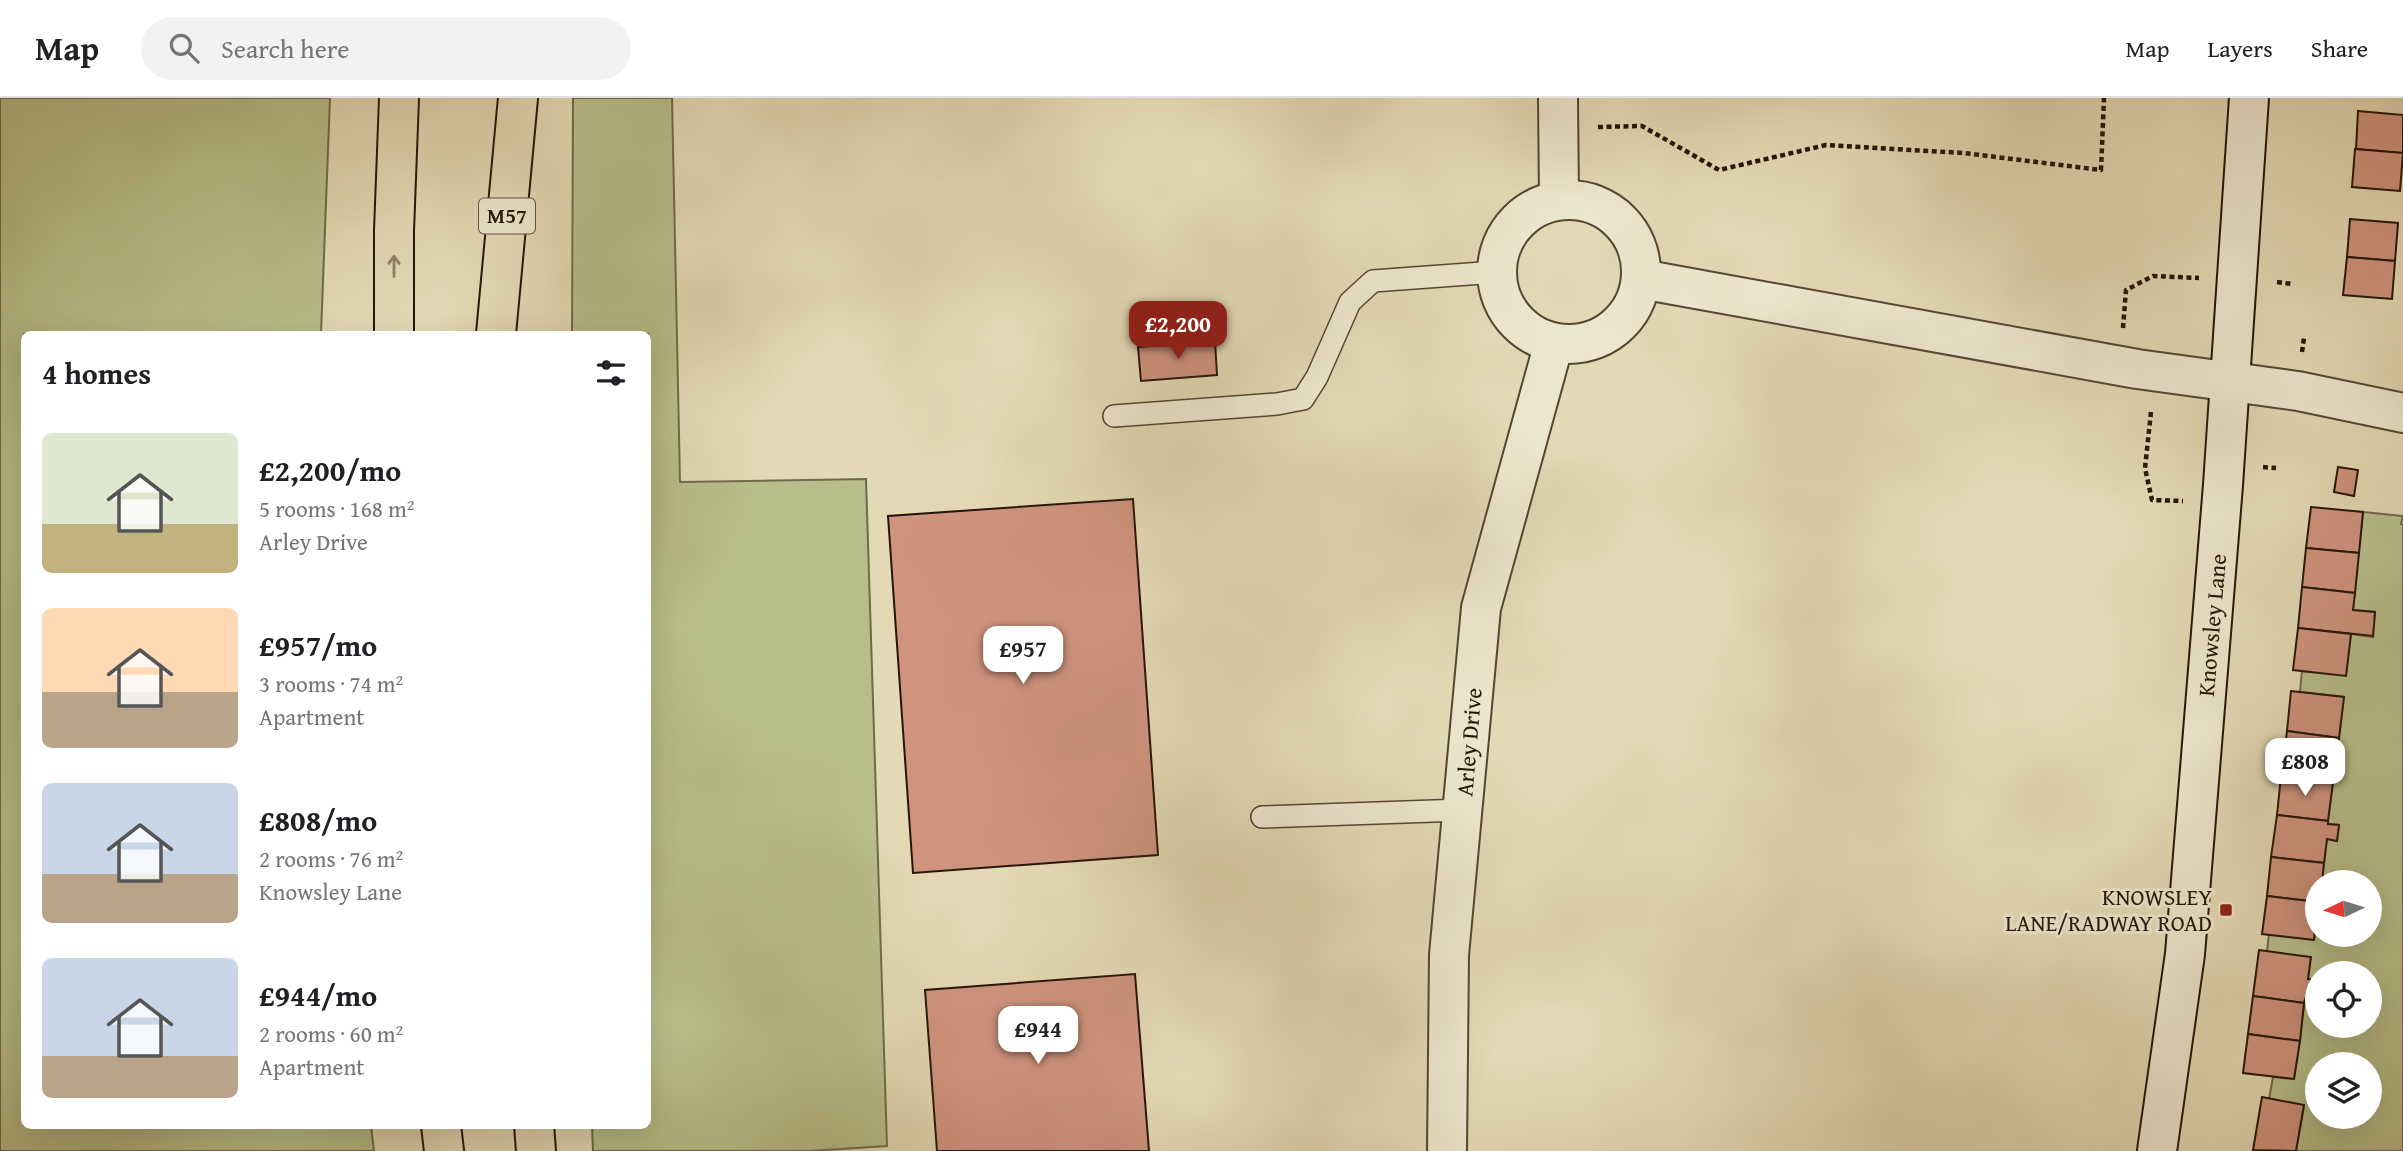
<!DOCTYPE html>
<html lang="en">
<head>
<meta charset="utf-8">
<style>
	body { margin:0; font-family:"Gentium Book Plus",serif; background:#f2f2f2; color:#202124; height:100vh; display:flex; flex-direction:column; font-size:26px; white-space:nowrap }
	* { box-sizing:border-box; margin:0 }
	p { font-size:23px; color:#757577 }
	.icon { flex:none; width:38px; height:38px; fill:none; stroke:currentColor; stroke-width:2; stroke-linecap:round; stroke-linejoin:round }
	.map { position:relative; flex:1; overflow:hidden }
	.panel { position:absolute; left:21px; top:233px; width:630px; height:798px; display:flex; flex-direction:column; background:#fff; border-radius:10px; box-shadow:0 7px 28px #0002 }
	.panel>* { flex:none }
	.needle { width:46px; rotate:266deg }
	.buttons { position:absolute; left:2305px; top:772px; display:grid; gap:14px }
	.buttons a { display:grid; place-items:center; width:77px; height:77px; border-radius:50%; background:#fff; box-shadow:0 7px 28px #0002; font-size:35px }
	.price { position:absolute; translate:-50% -60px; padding:0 16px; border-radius:14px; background:#fff; color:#222; font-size:23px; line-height:46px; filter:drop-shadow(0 2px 4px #0008) }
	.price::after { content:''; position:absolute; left:50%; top:42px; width:21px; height:16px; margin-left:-10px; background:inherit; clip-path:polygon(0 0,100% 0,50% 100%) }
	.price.on { background:#8f2418; color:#fff }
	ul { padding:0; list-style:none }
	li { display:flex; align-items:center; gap:21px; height:175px; padding:0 21px }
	li span { display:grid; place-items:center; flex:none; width:196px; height:140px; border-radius:10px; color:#555 }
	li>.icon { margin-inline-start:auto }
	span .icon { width:84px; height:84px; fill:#fffc; stroke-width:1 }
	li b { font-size:30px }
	h2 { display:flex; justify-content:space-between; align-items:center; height:84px; padding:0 21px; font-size:30px }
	header { display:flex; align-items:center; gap:42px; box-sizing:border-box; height:98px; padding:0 35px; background:#fff; border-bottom:2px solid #e0e0e0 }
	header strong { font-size:33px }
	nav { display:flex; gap:38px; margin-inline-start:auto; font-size:24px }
	.search { width:490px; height:63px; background:#f2f2f2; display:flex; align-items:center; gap:18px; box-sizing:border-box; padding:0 24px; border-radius:38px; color:#757577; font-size:26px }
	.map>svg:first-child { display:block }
	.green { fill:#b8be8a; stroke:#6f6a4a; stroke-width:2; fill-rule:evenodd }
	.building { fill:#cf937e; stroke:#26150a; stroke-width:2 }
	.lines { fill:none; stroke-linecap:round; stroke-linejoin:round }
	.lane-casing { stroke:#554634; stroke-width:24 }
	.street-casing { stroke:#554634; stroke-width:42 }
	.secondary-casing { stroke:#26150a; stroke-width:42 }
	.highway-casing { stroke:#26150a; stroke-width:42 }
	.path { stroke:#26150a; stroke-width:4.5; stroke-dasharray:5 3.5; stroke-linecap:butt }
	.lane { stroke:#ede6ce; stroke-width:21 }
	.street { stroke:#ede6ce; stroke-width:38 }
	.secondary { stroke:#ede6ce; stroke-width:38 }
	.highway { stroke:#e3d9b4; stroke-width:38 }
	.oneway { stroke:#8e8168 }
	.poi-dot { fill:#8f2418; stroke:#ede6ce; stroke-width:2.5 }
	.labels { text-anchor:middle; stroke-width:6; stroke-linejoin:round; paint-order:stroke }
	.shield { fill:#ede6ce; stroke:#625445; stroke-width:2 }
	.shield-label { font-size:21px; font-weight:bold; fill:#26150a }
	.street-label { font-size:23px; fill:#26150a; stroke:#ede6ce }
	.poi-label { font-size:23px; fill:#26150a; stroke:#ede6ce; text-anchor:end }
</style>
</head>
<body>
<header>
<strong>Map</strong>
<div class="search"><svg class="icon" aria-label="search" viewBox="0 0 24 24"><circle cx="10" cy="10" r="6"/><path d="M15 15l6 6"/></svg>Search here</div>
<nav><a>Map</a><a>Layers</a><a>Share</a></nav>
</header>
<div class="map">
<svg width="2403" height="1053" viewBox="0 0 2403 1053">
	<rect width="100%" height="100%" fill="#e3d9b4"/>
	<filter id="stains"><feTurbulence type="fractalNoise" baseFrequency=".00286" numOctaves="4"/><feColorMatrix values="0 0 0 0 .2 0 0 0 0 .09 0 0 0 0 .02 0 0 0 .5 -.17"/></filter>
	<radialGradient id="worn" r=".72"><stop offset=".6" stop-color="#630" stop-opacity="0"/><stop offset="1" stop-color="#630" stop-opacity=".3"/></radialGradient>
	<g class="green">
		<polygon points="0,0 330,0 321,236 24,236 24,1027 371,1027 374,1053 0,1053"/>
		<polygon points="573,0 672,0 680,384 866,381 887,1048 810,1053 593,1053 592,1027 648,1027 648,236 572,236"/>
		<path d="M2363,414L2403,418L2401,426L2403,427V1053H2296L2304,1008L2269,1001L2273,979L2294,981L2305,901L2317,903V928H2370V875H2317V883L2308,881L2267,853L2269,836L2314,842L2317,821V836H2370V784H2322L2327,741L2337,743L2339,727L2328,726V723L2344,599L2300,594L2302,573L2346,577L2351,536L2373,539L2375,514L2353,512ZM2317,966H2370V1018H2317Z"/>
	</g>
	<g class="building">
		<polygon points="2358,13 2403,17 2403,55 2356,51"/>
		<polygon points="2355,51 2403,55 2400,93 2352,89"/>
		<polygon points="2350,121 2398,125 2395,163 2347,159"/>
		<polygon points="2347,159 2395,163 2392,201 2343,197"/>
		<polygon points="1215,243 1217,277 1141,283 1138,249"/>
		<polygon points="2338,369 2358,372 2354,398 2334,394"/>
		<polygon points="1133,401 1158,757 913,775 888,418"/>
		<polygon points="2311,409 2363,414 2359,455 2306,450"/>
		<polygon points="2306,450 2359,455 2355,495 2302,489"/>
		<polygon points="2302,489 2355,495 2353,512 2375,514 2373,538 2298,530"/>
		<polygon points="2298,530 2351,536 2346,578 2293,572"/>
		<polygon points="2291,593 2344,599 2339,640 2287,633"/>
		<polygon points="2287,633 2339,640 2333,684 2281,678"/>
		<polygon points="2281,678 2333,684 2328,723 2277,717"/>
		<polygon points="2277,717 2328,723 2328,726 2339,727 2337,743 2327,741 2324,765 2271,759"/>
		<polygon points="2271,759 2324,765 2322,784 2317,784 2317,804 2267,798"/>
		<polygon points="2267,798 2317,804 2314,842 2262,836"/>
		<polygon points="2259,852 2311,859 2308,881 2317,883 2317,903 2305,901 2304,905 2253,898"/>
		<polygon points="1135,876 1149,1053 937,1053 925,892"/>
		<polygon points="2253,898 2304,905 2300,943 2248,936"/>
		<polygon points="2248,936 2300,943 2294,981 2243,975"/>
		<polygon points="2262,999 2304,1007 2296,1053 2253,1052"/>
	</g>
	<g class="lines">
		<defs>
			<g id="lane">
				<polyline points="1114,318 1277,306 1303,301 1317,279 1350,204 1373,183 1496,174"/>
				<polyline points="1262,719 1462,712"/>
			</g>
			<g id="street">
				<polyline points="1558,0 1559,101"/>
				<circle cx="1569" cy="174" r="72"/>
				<polyline points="1641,181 2137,271 2298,293 2403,315"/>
				<polyline points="1447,1053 1449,857 1481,510 1554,245"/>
			</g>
			<polyline id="secondary" points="2157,1053 2185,856 2223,387 2249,0"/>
			<g id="highway">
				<polyline points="394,236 394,133 399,0"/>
				<polyline points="496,236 518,0"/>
				<polyline points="441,1027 444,1053"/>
				<polyline points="534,1027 536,1053"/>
			</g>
		</defs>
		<use href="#lane" class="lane-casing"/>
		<use href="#street" class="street-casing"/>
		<use href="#secondary" class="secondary-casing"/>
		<use href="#highway" class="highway-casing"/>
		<g class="path">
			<polyline points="1598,29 1642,28 1719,72 1826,47 1964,55 2101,72 2104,0"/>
			<polyline points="2277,184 2292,186"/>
			<polyline points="2123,230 2126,192 2153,178 2199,180"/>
			<polyline points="2302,254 2304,240"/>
			<polyline points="2151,314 2145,370 2152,402 2183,403"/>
			<polyline points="2263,369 2276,370"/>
		</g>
		<use href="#lane" class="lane"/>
		<use href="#street" class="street"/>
		<use href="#secondary" class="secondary"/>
		<use href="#highway" class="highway"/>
	</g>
	<defs><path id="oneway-shaft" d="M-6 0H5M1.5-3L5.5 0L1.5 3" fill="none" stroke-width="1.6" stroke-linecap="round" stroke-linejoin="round" transform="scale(1.75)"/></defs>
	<use class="oneway" href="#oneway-shaft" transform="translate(394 168) rotate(-90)"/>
	<rect class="poi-dot" x="2219" y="805" width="14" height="14" rx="3.5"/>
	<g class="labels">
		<rect class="shield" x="479" y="100.5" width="56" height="35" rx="5"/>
		<g class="shield-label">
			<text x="507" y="125">M57</text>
		</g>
		<g class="street-label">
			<text transform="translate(2212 527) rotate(-85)" y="8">Knowsley Lane</text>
			<text transform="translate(1469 644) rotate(-85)" y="8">Arley Drive</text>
		</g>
		<g class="poi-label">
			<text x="2212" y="807">KNOWSLEY<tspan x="2212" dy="26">LANE/RADWAY ROAD</tspan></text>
		</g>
	</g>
	<rect width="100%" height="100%" filter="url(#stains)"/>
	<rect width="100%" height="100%" fill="url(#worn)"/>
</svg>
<div class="buttons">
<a><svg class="needle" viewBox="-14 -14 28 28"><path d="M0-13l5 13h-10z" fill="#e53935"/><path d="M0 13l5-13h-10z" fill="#757577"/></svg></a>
<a><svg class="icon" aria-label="locate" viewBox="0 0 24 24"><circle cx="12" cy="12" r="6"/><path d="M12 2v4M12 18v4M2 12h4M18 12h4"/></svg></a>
<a><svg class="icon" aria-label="layers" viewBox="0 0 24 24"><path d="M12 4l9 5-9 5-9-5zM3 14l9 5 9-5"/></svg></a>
</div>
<b class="price on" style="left:1178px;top:263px">£2,200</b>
<b class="price" style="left:1023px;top:588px">£957</b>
<b class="price" style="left:2305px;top:700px">£808</b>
<b class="price" style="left:1038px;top:968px">£944</b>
<section class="panel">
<h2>4 homes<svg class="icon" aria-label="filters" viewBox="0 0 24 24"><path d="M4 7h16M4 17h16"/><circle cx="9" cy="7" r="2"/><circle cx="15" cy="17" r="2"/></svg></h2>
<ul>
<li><span style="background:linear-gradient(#dfe7d0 65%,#c2b280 0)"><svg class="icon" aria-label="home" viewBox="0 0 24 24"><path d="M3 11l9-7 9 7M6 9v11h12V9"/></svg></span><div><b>£2,200/mo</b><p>5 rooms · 168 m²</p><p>Arley Drive</p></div></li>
<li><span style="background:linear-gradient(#ffd9b3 60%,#b9a48a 0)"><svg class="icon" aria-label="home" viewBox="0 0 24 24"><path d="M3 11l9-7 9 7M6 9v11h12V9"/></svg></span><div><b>£957/mo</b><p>3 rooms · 74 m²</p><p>Apartment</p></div></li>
<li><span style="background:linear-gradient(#c9d6e8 65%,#b9a48a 0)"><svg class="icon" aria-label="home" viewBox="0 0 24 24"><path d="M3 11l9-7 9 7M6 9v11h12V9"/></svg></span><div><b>£808/mo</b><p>2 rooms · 76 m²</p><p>Knowsley Lane</p></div></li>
<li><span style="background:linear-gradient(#c9d6e8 70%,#b9a48a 0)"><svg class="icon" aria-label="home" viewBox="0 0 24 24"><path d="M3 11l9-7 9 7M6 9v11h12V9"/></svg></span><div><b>£944/mo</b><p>2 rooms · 60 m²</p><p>Apartment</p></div></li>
</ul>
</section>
</div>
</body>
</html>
